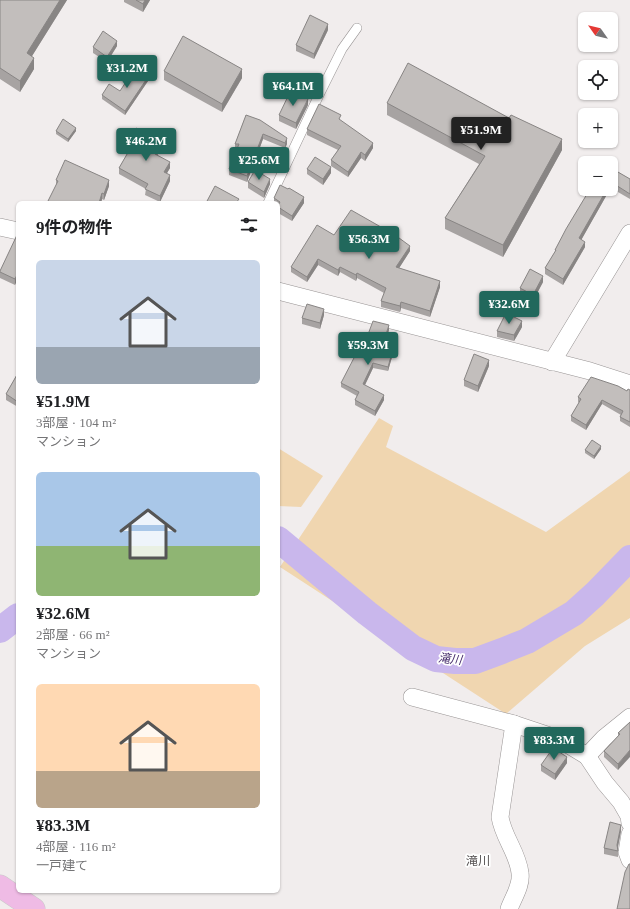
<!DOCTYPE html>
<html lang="ja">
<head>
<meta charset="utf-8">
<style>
	body { margin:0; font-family:"Times New Roman","Noto Sans JP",serif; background:#f6f6f6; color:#202124; height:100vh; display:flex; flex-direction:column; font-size:15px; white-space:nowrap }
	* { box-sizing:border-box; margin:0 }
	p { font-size:13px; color:#757577 }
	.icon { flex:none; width:22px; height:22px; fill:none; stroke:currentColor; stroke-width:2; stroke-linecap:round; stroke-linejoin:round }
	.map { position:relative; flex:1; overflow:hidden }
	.sheet { position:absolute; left:16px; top:201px; width:264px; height:692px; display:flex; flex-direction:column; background:#fff; border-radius:6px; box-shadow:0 1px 3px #0004 }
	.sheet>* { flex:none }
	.needle { width:26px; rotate:304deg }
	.controls { position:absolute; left:578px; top:12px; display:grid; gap:8px }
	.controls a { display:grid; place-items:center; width:40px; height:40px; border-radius:6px; background:#fff; box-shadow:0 1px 3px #0004; font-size:20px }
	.price { position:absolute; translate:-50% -34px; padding:0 9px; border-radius:4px; background:#21685c; color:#fff; font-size:13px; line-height:26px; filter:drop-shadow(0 1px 2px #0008) }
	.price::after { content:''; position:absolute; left:50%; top:24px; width:12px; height:9px; margin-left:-6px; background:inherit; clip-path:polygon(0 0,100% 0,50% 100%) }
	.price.current { background:#222; color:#fff }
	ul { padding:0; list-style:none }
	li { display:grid; align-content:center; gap:8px; height:212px; padding:0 20px }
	li span { display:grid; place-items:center; height:124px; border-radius:6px; color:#555 }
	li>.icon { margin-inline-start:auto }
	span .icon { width:72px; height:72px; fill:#fffc; stroke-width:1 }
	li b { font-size:17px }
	h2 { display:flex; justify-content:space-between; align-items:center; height:48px; padding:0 20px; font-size:17px }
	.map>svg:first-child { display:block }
	.green { fill:#f0d6b0 }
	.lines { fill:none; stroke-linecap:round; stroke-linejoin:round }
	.river { stroke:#c9b7ec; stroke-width:26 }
	.service-casing { stroke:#989494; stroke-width:10 }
	.minor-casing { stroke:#989494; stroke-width:18 }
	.primary-casing { stroke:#cacaca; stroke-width:23 }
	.service { stroke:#fff; stroke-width:9 }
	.minor { stroke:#fff; stroke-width:17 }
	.primary { stroke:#efbbe5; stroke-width:22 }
	.wall { fill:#a7a3a2 }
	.shaded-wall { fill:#888584 }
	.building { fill:#c2bebc; stroke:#888584 }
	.labels { text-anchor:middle; stroke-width:3.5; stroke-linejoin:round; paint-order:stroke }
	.water-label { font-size:12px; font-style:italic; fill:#452b6a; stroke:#fff }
	.neighbourhood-label { font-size:12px; fill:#565253; stroke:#fff }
</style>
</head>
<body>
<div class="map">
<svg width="630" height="909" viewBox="0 0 630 909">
	<rect width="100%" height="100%" fill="#f1eded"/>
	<g class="green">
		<polygon points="379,418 393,426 386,447 546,532 630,471 630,618 585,646 506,714 280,567"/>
		<polygon points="278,448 323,476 301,507 278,506"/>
	</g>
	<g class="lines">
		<g class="river">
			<polyline points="278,539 367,613 413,648 436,659 455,661 475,661 502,651 527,641 574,613 595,594 630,558"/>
			<polyline points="0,630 18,616"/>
		</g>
		<defs>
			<polyline id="service" points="268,203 319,95 342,49 357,28"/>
			<g id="minor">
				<polyline points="0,227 18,231"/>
				<polyline points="278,291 590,371 630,384"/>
				<polyline points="552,362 630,233"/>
				<polyline points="412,697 514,724 559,739 587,756 605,783 621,802 629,816 630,823"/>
				<polyline points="587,756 604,738 630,717"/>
				<polyline points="630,834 627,852 630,860"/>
				<path d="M509,909C513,898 522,885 520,873C518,853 503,837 500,817L514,724"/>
			</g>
			<polyline id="primary" points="0,886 34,909"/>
		</defs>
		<use href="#service" class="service-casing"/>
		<use href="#minor" class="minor-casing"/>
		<use href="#primary" class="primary-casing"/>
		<use href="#service" class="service"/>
		<use href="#minor" class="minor"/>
		<use href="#primary" class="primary"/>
	</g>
	<g class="wall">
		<polygon points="0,0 67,0 32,56 34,69 20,92 0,79"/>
		<polygon points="124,0 150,0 143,12 124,2"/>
		<polygon points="328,30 314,59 296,51 296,45"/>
		<polygon points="117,46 107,62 93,53 93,47"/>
		<polygon points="164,71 242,78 222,112 164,80"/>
		<polygon points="150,78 125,115 102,99 102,95 120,91"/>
		<polygon points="387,103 562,150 503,257 445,229 445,218 479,164 387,115"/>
		<polygon points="308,105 296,129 279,121 279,115"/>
		<polygon points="246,115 287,144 285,148 263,139 247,182 229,175 229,169 237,150 235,149 235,144"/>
		<polygon points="341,121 373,148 365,161 361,158 348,177 331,166 331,160 338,150 307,135 307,129"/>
		<polygon points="56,131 76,131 68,142 56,134"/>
		<polygon points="125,147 161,148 157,155 170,168 167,173 170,181 160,202 145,195 146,189 119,174 119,168 127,154 125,152"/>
		<polygon points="611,168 630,179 630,199 611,188"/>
		<polygon points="307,169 331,173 323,185 307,174"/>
		<polygon points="56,180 109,186 104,200 102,199 101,203 47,203 56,186"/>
		<polygon points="248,182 270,184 264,198 248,188"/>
		<polygon points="590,189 610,189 581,240 585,247 563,285 545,274 545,268 555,252 555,250"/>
		<polygon points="274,198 304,203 292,221 278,213 278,203 274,203"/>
		<polygon points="18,235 15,285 0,278 0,271"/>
		<polygon points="334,235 410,251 399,268 440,287 430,317 401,308 400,312 381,307 381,301 384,293 357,278 356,281 340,272 338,276 318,265 307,282 291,272 291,267"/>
		<polygon points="543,282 533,301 520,294 520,288"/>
		<polygon points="324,315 320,329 302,324 302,318"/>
		<polygon points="522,327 514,341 497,337 497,331"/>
		<polygon points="389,330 382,350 392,357 388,371 373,368 365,385 384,400 375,416 355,405 355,400 357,396 341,387 341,383 360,356"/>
		<polygon points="489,366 478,392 464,386 464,380"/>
		<polygon points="18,373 18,407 6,400 6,394"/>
		<polygon points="630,390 630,427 620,421 620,417 621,415 602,404 586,430 571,421 571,416 579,403 578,402 578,397 627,391"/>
		<polygon points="601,449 594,459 585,453 585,450"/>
		<polygon points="630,722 618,770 604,757 604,751 618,736 618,733"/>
		<polygon points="567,763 555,780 541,771 541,765"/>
		<polygon points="621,831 618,848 618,857 604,854 604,848"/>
	</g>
	<g class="shaded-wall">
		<polygon points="60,0 67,0 27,64 27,53"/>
		<polygon points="145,0 150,0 143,12 143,4"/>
		<polygon points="328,24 328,30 314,59 314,54"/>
		<polygon points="117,41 117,46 107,62 107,57"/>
		<polygon points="34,58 34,69 20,92 20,81"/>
		<polygon points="242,69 242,78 222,112 222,104"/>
		<polygon points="150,74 150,78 125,115 125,111"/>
		<polygon points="308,99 308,105 296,129 296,123"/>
		<polygon points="76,128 76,131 68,142 68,139"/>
		<polygon points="263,134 263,139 247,182 247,176"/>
		<polygon points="287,138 287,144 285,148 285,143"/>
		<polygon points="562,139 562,150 503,257 503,245"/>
		<polygon points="161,142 161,148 155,160 155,154"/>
		<polygon points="373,143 373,148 365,161 365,155"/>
		<polygon points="361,152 361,158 348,177 348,172"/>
		<polygon points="170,162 170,168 164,178 164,172"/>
		<polygon points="331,167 331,173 323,185 323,179"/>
		<polygon points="170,175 170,181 160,202 160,196"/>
		<polygon points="270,179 270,184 264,198 264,192"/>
		<polygon points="109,180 109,186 104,200 104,194"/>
		<polygon points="607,189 610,189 579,244 579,238"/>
		<polygon points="102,193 102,199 101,203 99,203"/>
		<polygon points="304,197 304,203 292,221 292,216"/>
		<polygon points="585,242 585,247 563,285 563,279"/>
		<polygon points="410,246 410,251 396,273 396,267"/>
		<polygon points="318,259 318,265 307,282 307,277"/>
		<polygon points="340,267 340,272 338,276 338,270"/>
		<polygon points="18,273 18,279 15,285 15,279"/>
		<polygon points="357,273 357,278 356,281 356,275"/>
		<polygon points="543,276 543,282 533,301 533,295"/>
		<polygon points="440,281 440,287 430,317 430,311"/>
		<polygon points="401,302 401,308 400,312 400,306"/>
		<polygon points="324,309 324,315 320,329 320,323"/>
		<polygon points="522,321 522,327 514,341 514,335"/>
		<polygon points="389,325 389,330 381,355 381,350"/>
		<polygon points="392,353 392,357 388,371 388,367"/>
		<polygon points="489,360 489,366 478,392 478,386"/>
		<polygon points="373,363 373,368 363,389 363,384"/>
		<polygon points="384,395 384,400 375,416 375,411"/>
		<polygon points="602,400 602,404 586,430 586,425"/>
		<polygon points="601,446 601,449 594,459 594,456"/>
		<polygon points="630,750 630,757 618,770 618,764"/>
		<polygon points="567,757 567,763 555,780 555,774"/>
		<polygon points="621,825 621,831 617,850 617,845"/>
	</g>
	<g class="building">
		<polygon points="0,0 60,0 27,53 34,58 20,81 0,68"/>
		<polygon points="136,0 145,0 143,4"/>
		<polygon points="310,15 328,24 314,54 296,45"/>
		<polygon points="103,31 117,41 107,57 93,47"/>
		<polygon points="183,36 242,69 222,104 164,71"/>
		<polygon points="408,63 509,118 511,115 562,139 503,245 445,218 485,156 387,103"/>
		<polygon points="137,65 150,74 125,111 102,95 109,84 120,91"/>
		<polygon points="291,90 308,99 296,123 279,115"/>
		<polygon points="319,104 341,115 339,119 373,143 365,155 361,152 348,172 331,160 341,146 307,129"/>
		<polygon points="246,115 260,120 287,138 285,143 263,134 247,176 229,169 239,144 235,144"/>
		<polygon points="63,119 76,128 68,139 56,131"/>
		<polygon points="136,128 161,142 155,154 170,162 164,172 170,175 160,196 145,189 148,184 119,168 130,149 125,147"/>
		<polygon points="315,157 331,167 323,179 307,169"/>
		<polygon points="65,160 109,180 104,194 102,193 99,203 47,203 58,181 56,180"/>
		<polygon points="611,168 630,179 630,194 611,182 611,183"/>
		<polygon points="255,170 270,179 264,192 248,182"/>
		<polygon points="280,185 288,189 289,188 304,197 292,216 278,207 278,205 280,202 274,198"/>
		<polygon points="215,186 239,199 236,203 206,203"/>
		<polygon points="590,189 607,189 579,238 585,242 563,279 545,268 556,250 555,250 566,229"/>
		<polygon points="351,210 395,235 410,246 396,267 440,281 430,311 401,302 400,306 381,301 386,288 357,273 356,275 340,267 338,270 318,259 307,277 291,267 317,225 334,235"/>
		<polygon points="17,235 18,235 18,273 15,279 0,272 0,271"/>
		<polygon points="530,269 543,276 533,295 520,288"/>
		<polygon points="307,304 324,309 320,323 302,318"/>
		<polygon points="506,313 522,321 514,335 497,331"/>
		<polygon points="373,321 389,325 381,350 392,353 388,367 373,363 363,384 384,395 375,411 355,400 359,392 341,383 356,354 360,356"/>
		<polygon points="474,354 489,360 478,386 464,380"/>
		<polygon points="18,373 18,402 6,394"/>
		<polygon points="591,377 618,386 627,391 628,389 630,390 630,422 620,417 623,411 602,400 586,425 571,416 581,399 578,397"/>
		<polygon points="592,440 601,446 594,456 585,450"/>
		<polygon points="630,722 630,750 618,764 604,751 620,734 618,733"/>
		<polygon points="553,748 567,757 555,774 541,765"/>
		<polygon points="610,822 621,825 617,845 618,851 604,848"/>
		<polygon points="629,864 630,864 630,909 617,909 625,872"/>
	</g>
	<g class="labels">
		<g class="water-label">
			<text transform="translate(450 659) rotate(6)" y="4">滝川</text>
		</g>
		<g class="neighbourhood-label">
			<text x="478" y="865">滝川</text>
		</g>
	</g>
</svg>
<div class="controls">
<a><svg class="needle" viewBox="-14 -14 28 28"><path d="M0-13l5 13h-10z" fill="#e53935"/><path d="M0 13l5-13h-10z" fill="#757577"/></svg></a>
<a><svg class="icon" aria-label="locate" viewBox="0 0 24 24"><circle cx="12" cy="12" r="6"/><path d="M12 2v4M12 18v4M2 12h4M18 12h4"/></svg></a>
<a>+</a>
<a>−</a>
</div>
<b class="price" style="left:127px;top:89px">¥31.2M</b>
<b class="price" style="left:293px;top:107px">¥64.1M</b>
<b class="price current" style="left:481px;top:151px">¥51.9M</b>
<b class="price" style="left:146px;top:162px">¥46.2M</b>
<b class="price" style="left:259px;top:181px">¥25.6M</b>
<b class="price" style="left:369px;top:260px">¥56.3M</b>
<b class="price" style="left:509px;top:325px">¥32.6M</b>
<b class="price" style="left:368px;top:366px">¥59.3M</b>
<b class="price" style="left:554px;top:761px">¥83.3M</b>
<section class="sheet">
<h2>9件の物件<svg class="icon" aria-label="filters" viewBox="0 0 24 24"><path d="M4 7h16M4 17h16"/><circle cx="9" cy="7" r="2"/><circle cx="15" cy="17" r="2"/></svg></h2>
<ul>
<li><span style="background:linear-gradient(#c9d6e8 70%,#9aa5b1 0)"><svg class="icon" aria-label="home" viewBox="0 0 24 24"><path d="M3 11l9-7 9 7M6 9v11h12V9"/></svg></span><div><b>¥51.9M</b><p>3部屋 · 104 m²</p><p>マンション</p></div></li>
<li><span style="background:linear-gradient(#a9c7e8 60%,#8fb573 0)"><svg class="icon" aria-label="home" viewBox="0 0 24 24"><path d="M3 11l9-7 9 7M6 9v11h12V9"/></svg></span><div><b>¥32.6M</b><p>2部屋 · 66 m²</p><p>マンション</p></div></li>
<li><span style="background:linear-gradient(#ffd9b3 70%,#b9a48a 0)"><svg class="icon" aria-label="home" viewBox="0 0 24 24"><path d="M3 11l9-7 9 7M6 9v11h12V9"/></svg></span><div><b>¥83.3M</b><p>4部屋 · 116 m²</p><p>一戸建て</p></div></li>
</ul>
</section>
</div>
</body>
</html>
